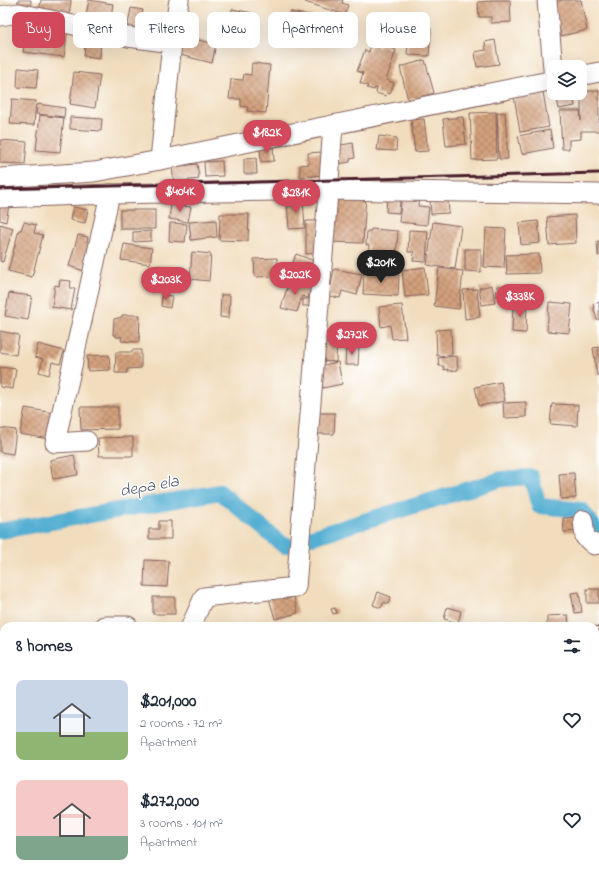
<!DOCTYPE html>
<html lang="en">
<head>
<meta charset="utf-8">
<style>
	body { margin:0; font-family:"Indie Flower",sans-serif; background:#f6f6f7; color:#1f2937; height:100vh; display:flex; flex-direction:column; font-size:15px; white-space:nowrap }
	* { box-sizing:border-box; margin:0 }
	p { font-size:13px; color:#747a83 }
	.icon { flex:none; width:22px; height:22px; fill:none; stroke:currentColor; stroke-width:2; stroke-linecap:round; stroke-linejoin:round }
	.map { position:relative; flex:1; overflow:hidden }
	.drawer { position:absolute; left:0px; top:622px; width:599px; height:256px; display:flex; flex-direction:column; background:#fff; border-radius:12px 12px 0 0; box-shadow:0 4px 16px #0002 }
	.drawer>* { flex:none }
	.guide { position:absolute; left:12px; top:12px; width:575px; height:36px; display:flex; gap:8px }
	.fabs { position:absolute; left:547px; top:60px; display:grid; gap:8px }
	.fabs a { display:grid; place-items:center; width:40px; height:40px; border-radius:8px; background:#fff; box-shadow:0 4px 16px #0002; font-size:20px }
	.price { position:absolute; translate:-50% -34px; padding:0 9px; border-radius:14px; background:#d1495b; color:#fff; font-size:13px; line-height:26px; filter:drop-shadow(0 1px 2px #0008) }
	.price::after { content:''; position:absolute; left:50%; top:24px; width:12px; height:9px; margin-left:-6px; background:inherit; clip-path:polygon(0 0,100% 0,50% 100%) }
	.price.selected { background:#222; color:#fff }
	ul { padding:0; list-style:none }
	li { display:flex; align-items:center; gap:12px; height:100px; padding:0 16px }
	li span { display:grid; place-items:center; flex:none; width:112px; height:80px; border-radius:8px; color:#555 }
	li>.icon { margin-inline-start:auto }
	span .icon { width:48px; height:48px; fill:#fffc; stroke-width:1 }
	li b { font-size:17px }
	h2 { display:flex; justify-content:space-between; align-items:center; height:48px; padding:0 16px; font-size:17px }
	.chip { padding:0 14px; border-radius:8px; background:#fff; box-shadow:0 4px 16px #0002; font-size:14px; line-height:36px }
	.chip.selected { background:#d1495b; color:#fff }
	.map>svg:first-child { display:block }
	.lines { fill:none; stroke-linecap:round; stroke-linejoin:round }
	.canal { stroke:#54afd2; stroke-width:16 }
	.building { fill:url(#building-cross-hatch) }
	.minor-casing { stroke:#84625e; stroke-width:21 }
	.minor { stroke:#fff; stroke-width:19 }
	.rail { stroke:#4a1f2b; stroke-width:3 }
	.labels { text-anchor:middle; stroke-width:3; stroke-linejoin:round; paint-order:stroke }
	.water-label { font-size:17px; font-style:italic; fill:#4e596e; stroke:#fff }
</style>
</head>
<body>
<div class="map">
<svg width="599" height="878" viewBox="0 0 599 878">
	<defs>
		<pattern id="building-cross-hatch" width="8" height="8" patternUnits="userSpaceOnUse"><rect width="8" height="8" fill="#d3a17d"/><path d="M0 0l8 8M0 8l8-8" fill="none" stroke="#ad8367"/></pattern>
	</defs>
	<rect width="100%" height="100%" fill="#fff"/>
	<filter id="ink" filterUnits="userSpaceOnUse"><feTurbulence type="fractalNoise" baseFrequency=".025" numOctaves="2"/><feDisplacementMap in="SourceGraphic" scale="8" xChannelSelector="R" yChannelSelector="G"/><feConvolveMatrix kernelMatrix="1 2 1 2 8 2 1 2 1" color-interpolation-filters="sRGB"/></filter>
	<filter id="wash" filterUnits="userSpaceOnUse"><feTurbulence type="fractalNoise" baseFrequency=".012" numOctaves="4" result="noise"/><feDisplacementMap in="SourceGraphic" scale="16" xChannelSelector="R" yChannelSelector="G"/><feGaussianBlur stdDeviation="0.9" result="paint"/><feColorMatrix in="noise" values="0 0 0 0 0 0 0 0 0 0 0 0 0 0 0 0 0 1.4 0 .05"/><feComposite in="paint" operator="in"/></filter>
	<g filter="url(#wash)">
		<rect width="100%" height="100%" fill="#f1ddbd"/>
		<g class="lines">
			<g class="canal">
				<polyline points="0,531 220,492 284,546 287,545"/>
				<polyline points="312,537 502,479 531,477 539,506 582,510 599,535"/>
			</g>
		</g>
		<g id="blocks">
			<g class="building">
				<polygon points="18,0 31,0 31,8 18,9"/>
				<polygon points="41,0 71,0 69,16 39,13"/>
				<polygon points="89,0 113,4 109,30 84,26"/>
				<polygon points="306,0 343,0 342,3 348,5 345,15 305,2"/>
				<polygon points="490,0 510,0 511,22 491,23 491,17 479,17 478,2 490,1"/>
				<polygon points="563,0 581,0 587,30 561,36 554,2"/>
				<polygon points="131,8 143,10 139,31 127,30"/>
				<polygon points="232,9 252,13 247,39 239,38 240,31 228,29"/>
				<polygon points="291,12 321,18 316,40 286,34"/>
				<polygon points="34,24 68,28 64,57 23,52 26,31 33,32"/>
				<polygon points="409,27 431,28 429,56 407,55"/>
				<polygon points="86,35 101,36 100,58 84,56"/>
				<polygon points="180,36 216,44 212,63 176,54"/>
				<polygon points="495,40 499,64 477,67 475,52 486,50 485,42"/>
				<polygon points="371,45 379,48 380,45 396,50 386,80 394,83 390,94 387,93 386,96 376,93 377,88 375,88 374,90 367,88 368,86 360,83 363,73 357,71 365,50 369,52"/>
				<polygon points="425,60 434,93 408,100 400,67"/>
				<polygon points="252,63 270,65 266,113 247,111 248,107 241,106 241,99 229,99 231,79 243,80 244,74 251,75"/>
				<polygon points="18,68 38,70 36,88 17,87"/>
				<polygon points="74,72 100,75 95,108 70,104"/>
				<polygon points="581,91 599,91 599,131 581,131 581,139 569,140 569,149 562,149 560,111 580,111 581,121"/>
				<polygon points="543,92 549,127 520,132 514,96"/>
				<polygon points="556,93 573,93 575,106 559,109"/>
				<polygon points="12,99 36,101 34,125 10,124"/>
				<polygon points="38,104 65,108 64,117 36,114"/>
				<polygon points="496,112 497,159 472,160 470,113"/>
				<polygon points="505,112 508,159 499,159 497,113"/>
				<polygon points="40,115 64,118 60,152 36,150"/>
				<polygon points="70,117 102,119 101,131 70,129"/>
				<polygon points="463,117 466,144 446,146 443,119"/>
				<polygon points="424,119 428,151 415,152 411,120"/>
				<polygon points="550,130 553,148 522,154 518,136"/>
				<polygon points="379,136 397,138 396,151 377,150"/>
				<polygon points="0,140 27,142 25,164 0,163"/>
				<polygon points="353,143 355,158 350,159 350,162 338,164 335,146"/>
				<polygon points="273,146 274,161 261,162 260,147"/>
				<polygon points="322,152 324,175 300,177 300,165 309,164 308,153"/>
				<polygon points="256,158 257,174 244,174 244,159"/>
				<polygon points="222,161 223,176 205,177 204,162"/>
				<polygon points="197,164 199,179 174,182 172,167"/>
				<polygon points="330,193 366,195 363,243 327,242"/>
				<polygon points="402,194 419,196 418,206 429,207 427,225 399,222"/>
				<polygon points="387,197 400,198 399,213 386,212"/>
				<polygon points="303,199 305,228 289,229 287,200"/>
				<polygon points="448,199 449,213 431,214 430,200"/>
				<polygon points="0,203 9,205 6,222 0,220"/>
				<polygon points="171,205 191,207 188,222 169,219"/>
				<polygon points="73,207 88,210 85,223 70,220"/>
				<rect x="120" y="210" width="35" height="19"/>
				<polygon points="220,214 249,214 248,241 219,240"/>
				<polygon points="575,215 576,243 549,245 547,217"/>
				<polygon points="216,220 217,237 191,240 189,222"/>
				<polygon points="306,221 319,221 319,253 306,254"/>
				<polygon points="538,221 540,243 521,245 519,223"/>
				<polygon points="24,222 36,225 34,233 43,235 32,277 8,271 19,230 21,230"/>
				<polygon points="433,222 461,226 455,269 427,265"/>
				<polygon points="170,223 187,224 185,242 169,241"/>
				<polygon points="0,224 13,228 3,262 0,261"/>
				<polygon points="486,228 506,229 504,268 484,267"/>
				<polygon points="371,229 398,231 395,273 367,271 369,245 366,245 367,231 371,231"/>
				<polygon points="409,230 428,231 426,262 413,261 414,252 408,252"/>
				<polygon points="151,231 151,241 133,242 133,232"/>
				<polygon points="78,235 88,237 87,242 92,244 84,271 69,266"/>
				<polygon points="597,241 599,241 599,256 598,256"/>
				<polygon points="124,244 152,248 150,264 121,260"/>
				<polygon points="465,249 481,249 481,272 465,271"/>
				<polygon points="192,252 211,254 209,281 190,279"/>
				<polygon points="296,254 320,263 315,276 308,273 304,283 288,277"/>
				<polygon points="539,254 540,273 507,274 506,255"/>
				<polygon points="277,258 277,276 255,277 254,259"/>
				<polygon points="157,266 181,268 180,281 156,279"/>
				<polygon points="425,267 428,295 405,297 402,270"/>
				<polygon points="439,268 463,271 459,309 434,306"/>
				<polygon points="334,269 362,274 357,295 342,291 340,298 329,296"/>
				<polygon points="364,273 399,275 398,296 363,294"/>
				<polygon points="60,280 71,281 70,288 75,288 71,310 52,307 55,285 59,286"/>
				<polygon points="289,281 311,288 308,298 302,296 297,312 281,308"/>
				<polygon points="492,285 495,303 482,305 479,288"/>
				<polygon points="497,286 502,286 501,296 496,296"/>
				<polygon points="477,289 480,317 465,319 463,290"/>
				<polygon points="9,293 32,296 28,320 5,316"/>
				<polygon points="162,295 172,296 170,308 161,306"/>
				<polygon points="221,295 230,295 229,318 220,317"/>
				<rect x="303" y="299" width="10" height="7"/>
				<polygon points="549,302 572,304 569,333 547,331"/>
				<polygon points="599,302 599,319 597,320 593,304"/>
				<polygon points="513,304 527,304 526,333 512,332"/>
				<polygon points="402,305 406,338 392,339 390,325 381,327 379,307"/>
				<polygon points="122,315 140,315 139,342 121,341 122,337 116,337 116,335 113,335 114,319 122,317"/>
				<polygon points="451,329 452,355 437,356 436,330"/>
				<polygon points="0,331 19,335 16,355 0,352"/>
				<polygon points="318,332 337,333 336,362 317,361"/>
				<polygon points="38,344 64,351 60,364 52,362 49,375 39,372 43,359 35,357"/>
				<polygon points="346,347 359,347 358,365 345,365"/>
				<polygon points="599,347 599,375 597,375 593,348"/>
				<polygon points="132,350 141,350 141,368 127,369 127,373 115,373 116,352 132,352"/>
				<polygon points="109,355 110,370 88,371 87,356"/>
				<polygon points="457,356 458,370 448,371 448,369 444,370 444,366 439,366 438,358"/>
				<polygon points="338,362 342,384 323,388 319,366"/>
				<polygon points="0,367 16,369 13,389 0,387"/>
				<polygon points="501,382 505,401 479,406 475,387"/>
				<polygon points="526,402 526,417 504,418 503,403"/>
				<polygon points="552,404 578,405 577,426 550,424"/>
				<polygon points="80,407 118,407 118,429 81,430"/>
				<polygon points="25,408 54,413 49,439 20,434"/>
				<polygon points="317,413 335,413 334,434 317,434"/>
				<polygon points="0,428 16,430 13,454 0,452"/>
				<polygon points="133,437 133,456 99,456 98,438"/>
				<polygon points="74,455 78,475 53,479 50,460"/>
				<polygon points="574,473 576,498 561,499 559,474"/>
				<polygon points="578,517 580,531 564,532 563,518"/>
				<polygon points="159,521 171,521 171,539 149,539 149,529 159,529"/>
				<polygon points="145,560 169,561 167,587 144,586"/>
				<rect x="587" y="589" width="12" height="14"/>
				<polygon points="285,590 288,599 294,597 298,613 275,619 268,595"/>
				<polygon points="378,592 391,597 388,604 384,602 381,608 373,605"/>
				<polygon points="579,592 582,612 575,613 571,593"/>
				<rect x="153" y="597" width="22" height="17"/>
				<polygon points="447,607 461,611 458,623 444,619"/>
				<polygon points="335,608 337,613 333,614 331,609"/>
				<polygon points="568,615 569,626 547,626 547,616"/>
				<polygon points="595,626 599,627 599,652 595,651"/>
				<rect x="0" y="711" width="4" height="15"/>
				<rect x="0" y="740" width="4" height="12"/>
			</g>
		</g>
	</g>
	<g filter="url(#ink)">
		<use href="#blocks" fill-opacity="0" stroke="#84625e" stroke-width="1"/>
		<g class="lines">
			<defs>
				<g id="minor">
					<polyline points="547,0 554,80"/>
					<polyline points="0,16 19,13 128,37 172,43"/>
					<polyline points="580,76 599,72"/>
					<polyline points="160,160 172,43 179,0"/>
					<polyline points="0,178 94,172 160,160 554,80"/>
					<polyline points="0,198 110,194 328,190 599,194"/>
					<polyline points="87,441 55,443 110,194"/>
					<polyline points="583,520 585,537 594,545 599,544"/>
					<polyline points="104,626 128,626"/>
					<polyline points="191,626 204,597 296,587 329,181 333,125"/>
				</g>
			</defs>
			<use href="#minor" class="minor-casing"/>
			<use href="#minor" class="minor"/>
			<polyline class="rail" points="0,189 599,173"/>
		</g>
	</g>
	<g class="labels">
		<g class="water-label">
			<text transform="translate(149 485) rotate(-10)" y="6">depa ela</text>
		</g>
	</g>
</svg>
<div class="fabs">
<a><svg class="icon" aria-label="layers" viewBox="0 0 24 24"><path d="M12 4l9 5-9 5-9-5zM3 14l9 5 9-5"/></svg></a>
</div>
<b class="price" style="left:267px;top:154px">$182K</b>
<b class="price" style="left:180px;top:213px">$404K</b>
<b class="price" style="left:296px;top:214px">$281K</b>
<b class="price selected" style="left:381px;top:284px">$201K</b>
<b class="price" style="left:295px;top:296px">$202K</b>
<b class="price" style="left:166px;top:301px">$203K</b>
<b class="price" style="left:520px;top:318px">$338K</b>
<b class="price" style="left:352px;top:356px">$272K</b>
<div class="guide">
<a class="chip selected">Buy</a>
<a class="chip">Rent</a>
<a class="chip">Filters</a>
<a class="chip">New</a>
<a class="chip">Apartment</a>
<a class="chip">House</a>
</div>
<section class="drawer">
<h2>8 homes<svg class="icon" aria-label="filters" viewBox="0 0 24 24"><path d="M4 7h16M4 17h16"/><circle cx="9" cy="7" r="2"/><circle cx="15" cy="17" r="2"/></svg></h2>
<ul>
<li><span style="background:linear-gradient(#c9d6e8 65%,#8fb573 0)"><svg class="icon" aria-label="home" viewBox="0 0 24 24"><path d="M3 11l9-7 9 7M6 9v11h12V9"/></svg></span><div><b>$201,000</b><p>2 rooms · 72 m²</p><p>Apartment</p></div><svg class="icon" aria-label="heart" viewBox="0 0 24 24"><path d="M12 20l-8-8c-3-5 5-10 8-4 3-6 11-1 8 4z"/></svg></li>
<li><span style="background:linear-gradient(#f6c9c9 70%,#7fa58c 0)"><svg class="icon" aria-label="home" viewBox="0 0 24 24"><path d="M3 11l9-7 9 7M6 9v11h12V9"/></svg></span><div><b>$272,000</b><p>3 rooms · 101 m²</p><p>Apartment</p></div><svg class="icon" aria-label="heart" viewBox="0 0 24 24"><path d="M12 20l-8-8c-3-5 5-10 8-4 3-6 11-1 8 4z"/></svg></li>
</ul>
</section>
</div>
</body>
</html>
